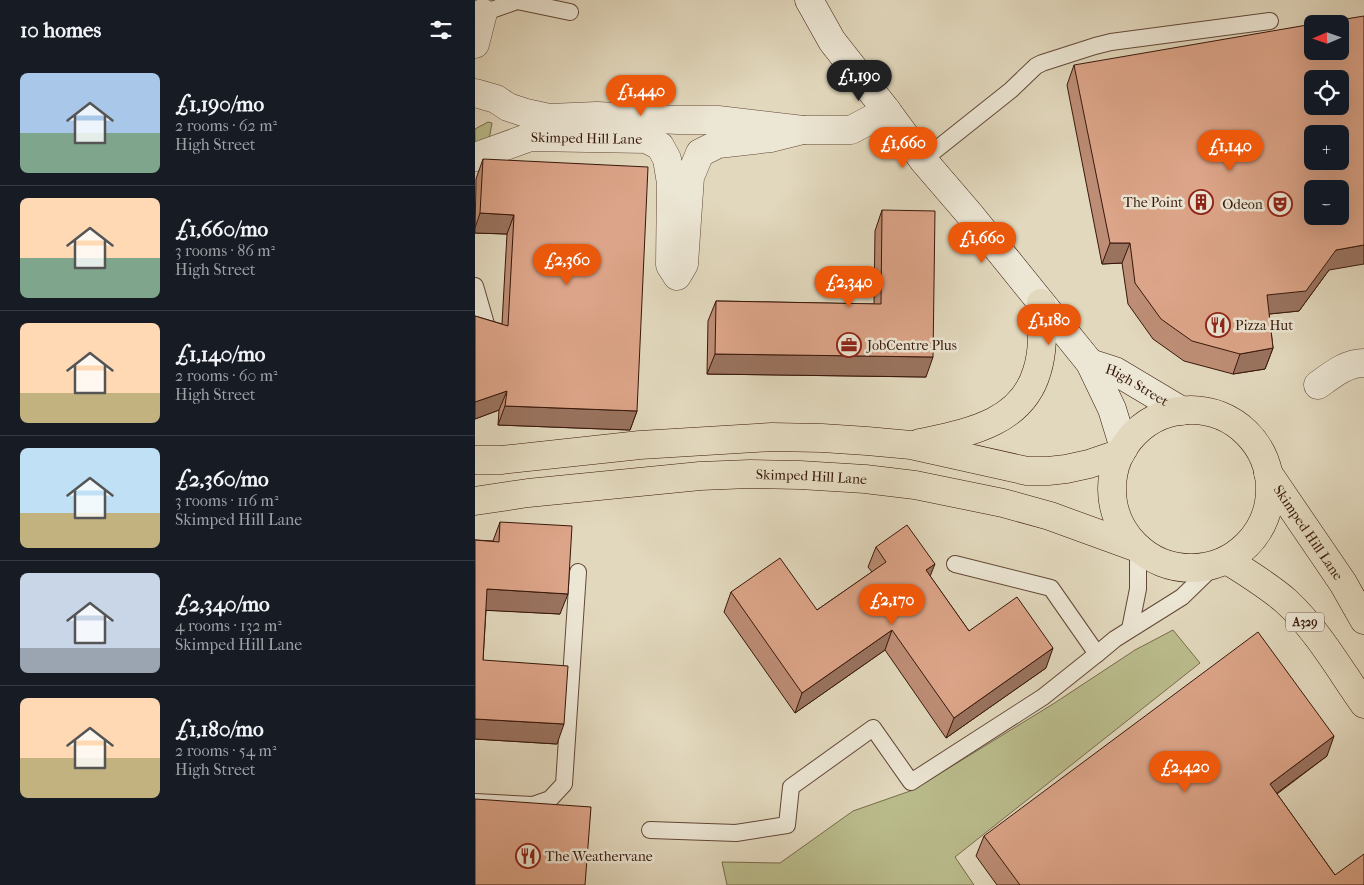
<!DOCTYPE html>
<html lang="en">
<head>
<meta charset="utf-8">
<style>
	body { margin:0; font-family:"IM FELL French Canon",serif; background:#242831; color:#f1f3f6; height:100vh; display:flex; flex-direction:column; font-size:19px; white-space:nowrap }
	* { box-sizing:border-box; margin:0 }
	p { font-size:16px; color:#9ea1a6 }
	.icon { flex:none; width:28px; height:28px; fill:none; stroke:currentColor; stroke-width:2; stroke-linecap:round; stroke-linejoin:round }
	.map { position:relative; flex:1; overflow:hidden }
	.side { display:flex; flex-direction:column; background:#171b24; width:475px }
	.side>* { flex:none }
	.needle { width:32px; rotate:268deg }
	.controls { position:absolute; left:829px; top:15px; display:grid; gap:10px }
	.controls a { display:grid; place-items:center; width:45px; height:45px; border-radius:8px; background:#171b24; box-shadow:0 5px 20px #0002; font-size:25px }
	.price { position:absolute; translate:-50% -42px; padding:0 11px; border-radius:18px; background:#ea580c; color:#fff; font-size:16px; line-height:32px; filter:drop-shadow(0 1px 2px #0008) }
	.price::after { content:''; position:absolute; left:50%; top:30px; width:15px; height:11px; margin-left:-8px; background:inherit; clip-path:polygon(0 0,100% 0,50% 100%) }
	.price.on { background:#222; color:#fff }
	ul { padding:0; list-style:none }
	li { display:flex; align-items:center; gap:15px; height:125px; padding:0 20px }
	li+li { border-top:1px solid #363941 }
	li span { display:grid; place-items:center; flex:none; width:140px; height:100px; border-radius:8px; color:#555 }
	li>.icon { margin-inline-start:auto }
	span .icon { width:60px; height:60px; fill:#fffc; stroke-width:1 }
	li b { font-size:21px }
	h2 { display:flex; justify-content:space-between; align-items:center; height:60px; padding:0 20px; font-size:21px }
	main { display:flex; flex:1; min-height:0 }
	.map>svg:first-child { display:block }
	.green { fill:#babc8c; stroke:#796a4b }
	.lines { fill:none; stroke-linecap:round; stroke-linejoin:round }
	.lane-casing { stroke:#624737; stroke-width:18 }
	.street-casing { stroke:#624737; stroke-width:29 }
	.secondary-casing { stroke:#38170a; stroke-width:29 }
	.primary-casing { stroke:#38170a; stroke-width:29 }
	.lane { stroke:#ece6d4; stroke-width:16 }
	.street { stroke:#ece6d4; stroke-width:28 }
	.secondary { stroke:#ece6d4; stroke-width:28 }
	.primary { stroke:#e2d8bd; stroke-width:28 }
	.wall { fill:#bd8d75; stroke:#38170a }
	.shaded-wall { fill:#9a735f; stroke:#38170a }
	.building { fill:#dca488; stroke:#38170a; fill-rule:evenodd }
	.labels { text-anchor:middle; stroke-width:5; stroke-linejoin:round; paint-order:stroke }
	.shield { fill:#ece6d4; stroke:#6e5547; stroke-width:1 }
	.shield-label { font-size:12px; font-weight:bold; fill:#38170a }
	.street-label { font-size:14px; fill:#38170a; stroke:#ece6d4 }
	.poi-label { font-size:14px; fill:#38170a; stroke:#ece6d4; text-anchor:start }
</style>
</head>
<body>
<main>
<section class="side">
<h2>10 homes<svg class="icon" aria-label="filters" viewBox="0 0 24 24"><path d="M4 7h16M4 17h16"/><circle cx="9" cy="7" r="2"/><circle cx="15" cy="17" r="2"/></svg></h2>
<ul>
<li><span style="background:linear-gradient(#a9c7e8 60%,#7fa58c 0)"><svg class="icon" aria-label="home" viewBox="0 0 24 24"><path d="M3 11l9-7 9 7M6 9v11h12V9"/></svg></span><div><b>£1,190/mo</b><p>2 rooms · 62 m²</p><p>High Street</p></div></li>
<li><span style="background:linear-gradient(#ffd9b3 60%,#7fa58c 0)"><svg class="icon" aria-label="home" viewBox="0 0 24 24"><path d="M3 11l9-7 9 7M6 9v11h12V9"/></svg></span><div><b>£1,660/mo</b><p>3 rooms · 86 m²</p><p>High Street</p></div></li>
<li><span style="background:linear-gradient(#ffd9b3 70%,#c2b280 0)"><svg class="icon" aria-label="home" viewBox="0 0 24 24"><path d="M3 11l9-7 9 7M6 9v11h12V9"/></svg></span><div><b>£1,140/mo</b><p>2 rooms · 60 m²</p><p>High Street</p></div></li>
<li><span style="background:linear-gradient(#bfe0f5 65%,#c2b280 0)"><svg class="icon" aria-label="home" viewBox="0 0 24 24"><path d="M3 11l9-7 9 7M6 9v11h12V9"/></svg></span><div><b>£2,360/mo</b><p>3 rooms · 116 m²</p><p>Skimped Hill Lane</p></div></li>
<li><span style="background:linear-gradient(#c9d6e8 75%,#9aa5b1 0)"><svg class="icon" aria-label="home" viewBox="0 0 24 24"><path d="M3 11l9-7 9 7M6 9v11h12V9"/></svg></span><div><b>£2,340/mo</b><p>4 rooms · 132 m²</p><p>Skimped Hill Lane</p></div></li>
<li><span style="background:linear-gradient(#ffd9b3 60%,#c2b280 0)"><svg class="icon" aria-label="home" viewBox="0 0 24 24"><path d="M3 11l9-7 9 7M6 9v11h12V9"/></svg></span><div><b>£1,180/mo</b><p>2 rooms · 54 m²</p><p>High Street</p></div></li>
</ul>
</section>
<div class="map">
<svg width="889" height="885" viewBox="0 0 889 885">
	<rect width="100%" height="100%" fill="#e2d8bd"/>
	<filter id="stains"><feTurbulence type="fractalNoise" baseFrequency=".004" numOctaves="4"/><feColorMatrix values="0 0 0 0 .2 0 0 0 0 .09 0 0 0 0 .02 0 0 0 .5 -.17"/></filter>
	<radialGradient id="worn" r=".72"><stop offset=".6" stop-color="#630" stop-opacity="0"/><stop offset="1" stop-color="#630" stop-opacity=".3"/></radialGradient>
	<g class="green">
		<polygon points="13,122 17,123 13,145 0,148 0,129"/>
		<polygon points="698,630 725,663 480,857 499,885 252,885 247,862 305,863 378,811 438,790 578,704 660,650"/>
	</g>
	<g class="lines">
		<defs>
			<g id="lane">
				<polyline points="8,13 42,1 95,12"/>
				<polyline points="448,160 536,90 561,66 567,63 620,46 636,42 795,21"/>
				<polyline points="0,286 13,331"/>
				<polyline points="480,564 576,588 622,654"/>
				<polyline points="655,629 663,589 663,548"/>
				<polyline points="0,802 58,805 75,799 89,784 103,572"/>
				<polyline points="175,830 261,833 312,825 316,787 398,728 436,782 568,697 622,654 640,639 707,597 741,564"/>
			</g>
			<g id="street">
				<polyline points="0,44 8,13"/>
				<polyline points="0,93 21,99 33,107 51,113 74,118 122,116 203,120 243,120 328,130 376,130 412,111"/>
				<path id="s1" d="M0,157L55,137L171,139L185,146L192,159L196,183L195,265L202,276L209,264L215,177L225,153L243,144L296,138L328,130"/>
				<path d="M843,385C857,375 871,363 889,363"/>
			</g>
			<g id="secondary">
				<polyline points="334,0 357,41 412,111 448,160 497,217 615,363 637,409 649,448"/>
				<path id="s2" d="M615,363L640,371L707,411"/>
			</g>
			<g id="primary">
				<circle cx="716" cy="489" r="79"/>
				<path d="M445,443C491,433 547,424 562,371C569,349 567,326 566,303"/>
				<polyline points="0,460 26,460 165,445 297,437 347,438 392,441 436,445 552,471 573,471 591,469 614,464 646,453"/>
				<path id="s3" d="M793,473L868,583L889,620"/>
				<path id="s4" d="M0,501L53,493L225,476L275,474L325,475L390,479L440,485L528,503L575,516L663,548"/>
				<path d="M752,560C772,573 794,586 812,602C843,631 865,670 889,704"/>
			</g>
		</defs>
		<use href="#lane" class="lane-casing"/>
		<use href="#street" class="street-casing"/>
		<use href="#secondary" class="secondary-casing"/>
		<use href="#primary" class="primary-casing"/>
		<use href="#lane" class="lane"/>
		<use href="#street" class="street"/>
		<use href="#secondary" class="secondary"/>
		<use href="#primary" class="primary"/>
	</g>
	<g class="wall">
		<polygon points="599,65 854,270 824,311 794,314 798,348 790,369 758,374 709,361 678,339 653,304 647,263 627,264 592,85"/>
		<polygon points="8,159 162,411 155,430 23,425 24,410 0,419 0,316 27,324 32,234 0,233 1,179"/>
		<polygon points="407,210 451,377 232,374 233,321 241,301 399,304 400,231"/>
		<polygon points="25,522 85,614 11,610 8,660 82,744 0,739 0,540 18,541"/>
		<polygon points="401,547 455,576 494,631 571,668 471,738 410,650 320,713 249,612 256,592 342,610 397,572 393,567"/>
		<polygon points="852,756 802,794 860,875 889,885 522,885 501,856 509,836"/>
	</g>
	<g class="shaded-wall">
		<polygon points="5,213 39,215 32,234 0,233 0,228"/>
		<polygon points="635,243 655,243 647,263 627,264"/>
		<polygon points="889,245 889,264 854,270 824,311 784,315 792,295 861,250"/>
		<polygon points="798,348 790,369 758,374 765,354"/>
		<polygon points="240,354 458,357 451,377 232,374"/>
		<polygon points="32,391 24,410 0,419 0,402"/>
		<polygon points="30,406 162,411 155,430 23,425"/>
		<polygon points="460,564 452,584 451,570"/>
		<polygon points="12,589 93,594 85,614 4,610"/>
		<polygon points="417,630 410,650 320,713 327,693"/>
		<polygon points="578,648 571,668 471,738 479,718"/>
		<polygon points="0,719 89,724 82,744 0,739"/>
		<polygon points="859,736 852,756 787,804 795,784"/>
	</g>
	<g class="building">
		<path d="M889,16V245L861,250L831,291L792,295L798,348L765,354L717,341L686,319L660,283L655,243H635L599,65L838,24V51H865V24H841ZM838,79H865V106H838ZM838,134H865V161H838ZM838,189H865V216H838Z"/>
		<polygon points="8,159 173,167 162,411 30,406 32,391 0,402 0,316 33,326 39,215 5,213"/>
		<polygon points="407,210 460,211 458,357 240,354 241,301 406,304"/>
		<polygon points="25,522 97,526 93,594 12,589 8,660 93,666 89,724 0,719 0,720 0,540 24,542"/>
		<polygon points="432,525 460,564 451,570 494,631 542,597 578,648 479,718 417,630 327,693 256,592 305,558 342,610 411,562 401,547"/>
		<polygon points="783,632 859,736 795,784 860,875 889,854 889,885 545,885 509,836"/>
		<polygon points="0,799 116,807 110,885 0,885"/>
	</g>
	<defs>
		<symbol id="building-ring" viewBox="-11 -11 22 22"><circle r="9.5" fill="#ece6d4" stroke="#8f2418" stroke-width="1.5"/><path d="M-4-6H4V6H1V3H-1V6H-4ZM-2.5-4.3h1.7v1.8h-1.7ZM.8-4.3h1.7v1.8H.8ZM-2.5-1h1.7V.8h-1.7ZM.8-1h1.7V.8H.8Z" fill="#8f2418"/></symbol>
		<symbol id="theatre-ring" viewBox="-11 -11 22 22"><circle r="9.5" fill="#ece6d4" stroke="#8f2418" stroke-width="1.5"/><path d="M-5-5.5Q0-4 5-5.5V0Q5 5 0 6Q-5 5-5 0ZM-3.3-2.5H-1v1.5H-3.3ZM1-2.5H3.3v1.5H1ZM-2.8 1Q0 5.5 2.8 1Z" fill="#8f2418"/></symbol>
		<symbol id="restaurant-ring" viewBox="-11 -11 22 22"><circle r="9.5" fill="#ece6d4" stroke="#8f2418" stroke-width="1.5"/><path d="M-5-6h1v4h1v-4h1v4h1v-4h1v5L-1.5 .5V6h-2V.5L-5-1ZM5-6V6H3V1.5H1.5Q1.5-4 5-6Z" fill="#8f2418"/></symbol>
		<symbol id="office-ring" viewBox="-11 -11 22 22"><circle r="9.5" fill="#ece6d4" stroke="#8f2418" stroke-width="1.5"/><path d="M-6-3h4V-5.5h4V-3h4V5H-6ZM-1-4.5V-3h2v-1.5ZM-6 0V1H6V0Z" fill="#8f2418"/></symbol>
	</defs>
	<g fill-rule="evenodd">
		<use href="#building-ring" x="712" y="188" width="28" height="28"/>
		<use href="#theatre-ring" x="791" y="190" width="28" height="28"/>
		<use href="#restaurant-ring" x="729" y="311" width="28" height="28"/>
		<use href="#office-ring" x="360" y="331" width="28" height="28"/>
		<use href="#restaurant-ring" x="39" y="842" width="28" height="28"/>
	</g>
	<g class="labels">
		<rect class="shield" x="811" y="612.5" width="38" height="19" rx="4"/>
		<g class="shield-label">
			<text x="830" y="626">A329</text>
		</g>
		<g class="street-label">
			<text dy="5" stroke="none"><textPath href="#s1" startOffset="115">Skimped Hill Lane</textPath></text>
			<text dy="5" stroke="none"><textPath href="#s2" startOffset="52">High Street</textPath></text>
			<text dy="5" stroke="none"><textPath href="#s4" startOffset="338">Skimped Hill Lane</textPath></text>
			<text dy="5" stroke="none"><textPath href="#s3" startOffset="72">Skimped Hill Lane</textPath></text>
		</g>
		<g class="poi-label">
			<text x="708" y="207" text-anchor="end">The Point</text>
			<text x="788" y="209" text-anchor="end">Odeon</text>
			<text x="760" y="330">Pizza Hut</text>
			<text x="392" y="350">JobCentre Plus</text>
			<text x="70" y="861">The Weathervane</text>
		</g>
	</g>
	<rect width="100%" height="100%" filter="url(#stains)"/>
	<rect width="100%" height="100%" fill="url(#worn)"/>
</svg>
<div class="controls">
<a><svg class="needle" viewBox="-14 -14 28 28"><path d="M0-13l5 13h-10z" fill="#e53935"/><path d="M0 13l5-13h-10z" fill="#9ea1a6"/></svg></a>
<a><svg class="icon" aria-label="locate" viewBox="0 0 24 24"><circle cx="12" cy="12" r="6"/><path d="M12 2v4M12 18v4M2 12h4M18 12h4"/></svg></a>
<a>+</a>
<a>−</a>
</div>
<b class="price on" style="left:384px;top:102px">£1,190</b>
<b class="price" style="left:166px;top:117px">£1,440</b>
<b class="price" style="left:428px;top:169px">£1,660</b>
<b class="price" style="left:755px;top:172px">£1,140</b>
<b class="price" style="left:507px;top:264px">£1,660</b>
<b class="price" style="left:92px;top:286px">£2,360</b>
<b class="price" style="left:374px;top:308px">£2,340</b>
<b class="price" style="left:574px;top:346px">£1,180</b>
<b class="price" style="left:417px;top:626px">£2,170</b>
<b class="price" style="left:710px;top:793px">£2,420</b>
</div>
</main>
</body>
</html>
